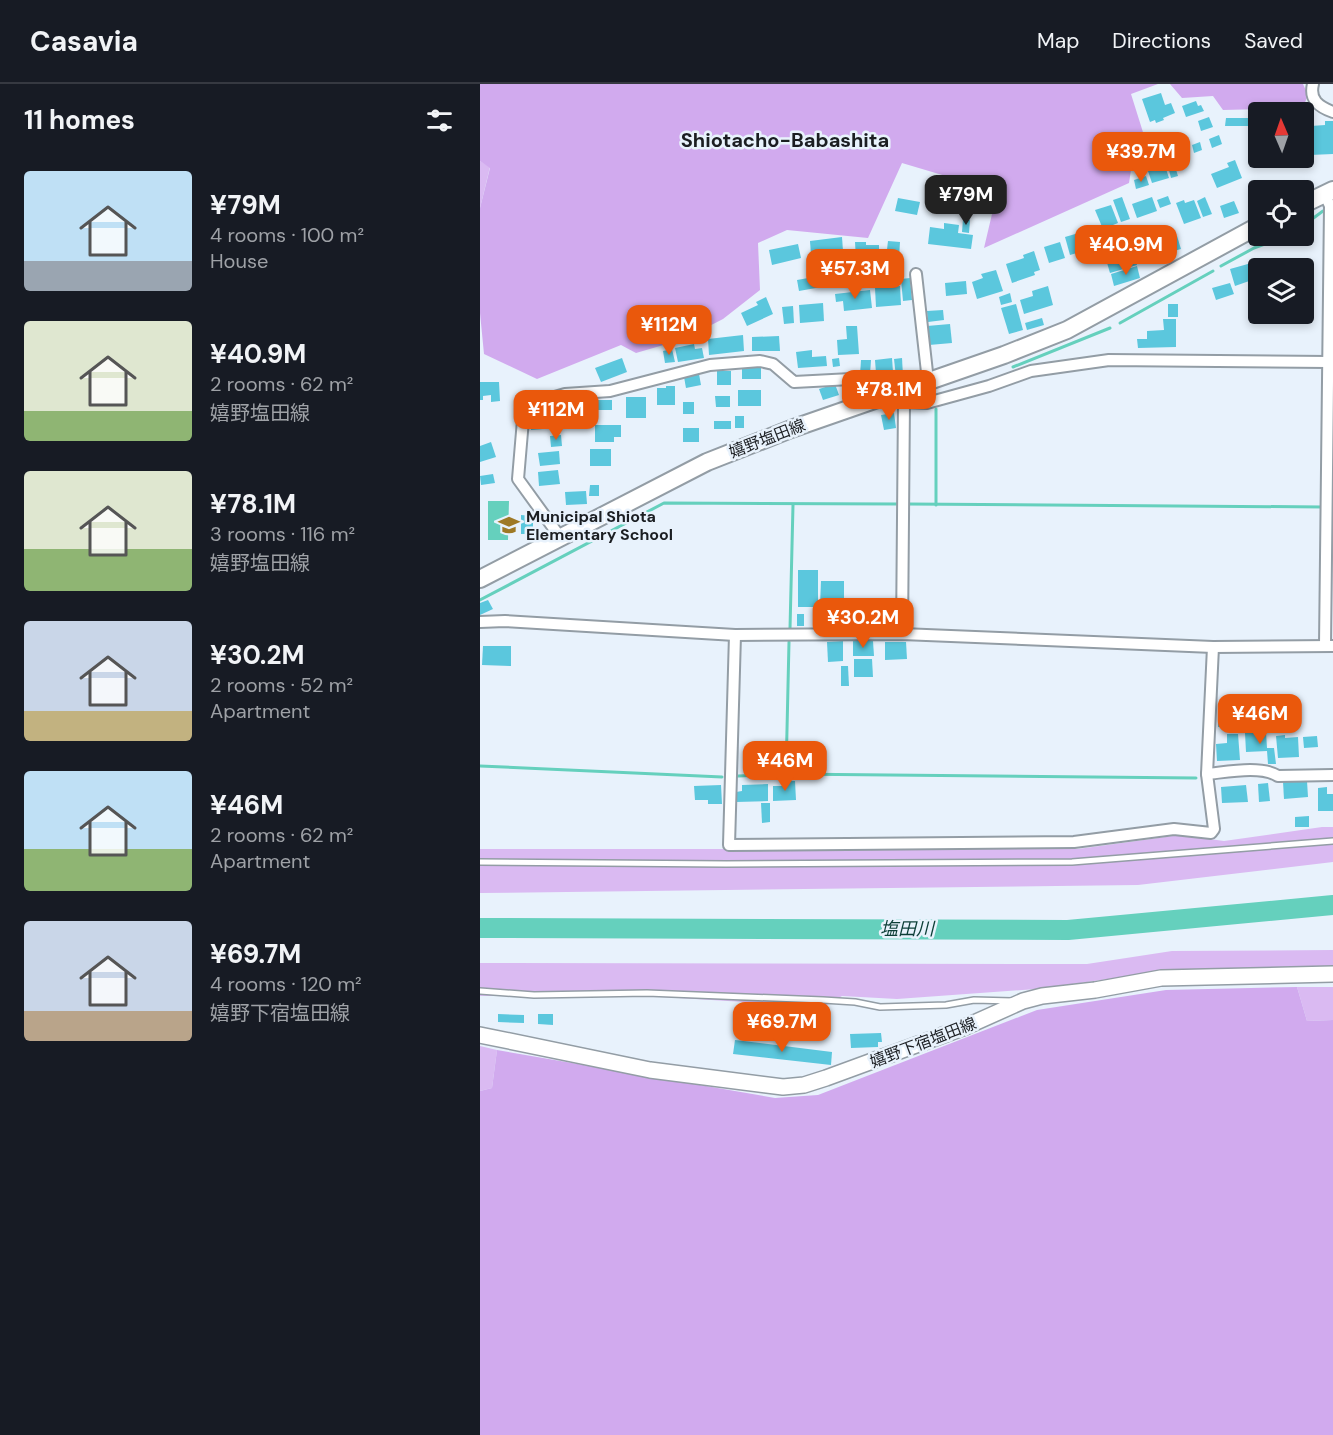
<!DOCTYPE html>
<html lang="en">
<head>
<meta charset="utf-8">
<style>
	body { margin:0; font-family:"DM Sans","Noto Sans JP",sans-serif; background:#20242c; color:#f1f3f6; height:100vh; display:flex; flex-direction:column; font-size:22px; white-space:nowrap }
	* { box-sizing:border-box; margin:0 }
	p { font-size:20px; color:#9ea1a6 }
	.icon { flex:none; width:33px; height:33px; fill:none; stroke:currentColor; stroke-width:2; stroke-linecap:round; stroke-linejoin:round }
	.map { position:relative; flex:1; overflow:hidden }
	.side { display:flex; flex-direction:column; background:#171b24; width:480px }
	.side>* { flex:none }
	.needle { width:39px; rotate:358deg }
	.controls { position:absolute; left:768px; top:18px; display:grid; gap:12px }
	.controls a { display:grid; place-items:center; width:66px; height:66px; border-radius:6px; background:#171b24; box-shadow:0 3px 9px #0003; font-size:30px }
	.price { position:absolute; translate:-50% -51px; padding:0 14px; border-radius:12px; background:#ea580c; color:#fff; font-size:20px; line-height:39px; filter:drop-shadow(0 2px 3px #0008) }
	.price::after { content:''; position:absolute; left:50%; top:36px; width:18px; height:14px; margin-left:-9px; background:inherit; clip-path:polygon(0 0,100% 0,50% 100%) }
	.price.active { background:#222; color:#fff }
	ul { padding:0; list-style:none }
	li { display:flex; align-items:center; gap:18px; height:150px; padding:0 24px }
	li span { display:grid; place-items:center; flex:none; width:168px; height:120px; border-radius:6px; color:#555 }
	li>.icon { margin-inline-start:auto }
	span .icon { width:72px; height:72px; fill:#fffc; stroke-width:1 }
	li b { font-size:26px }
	h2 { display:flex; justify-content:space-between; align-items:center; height:72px; padding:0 24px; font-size:26px }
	header { display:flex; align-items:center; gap:36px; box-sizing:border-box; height:84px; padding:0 30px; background:#171b24; border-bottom:2px solid #363941 }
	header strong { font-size:28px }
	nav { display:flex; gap:33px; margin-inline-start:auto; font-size:21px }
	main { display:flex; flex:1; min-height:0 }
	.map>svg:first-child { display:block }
	.green { fill:#dabaf2 }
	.forest { fill:#d1aaee }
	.water { fill:#65d0bd }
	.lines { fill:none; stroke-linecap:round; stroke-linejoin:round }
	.stream { stroke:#65d0bd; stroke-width:3 }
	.river { stroke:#65d0bd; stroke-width:20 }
	.building { fill:#5bc7dd }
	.lane-casing { stroke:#939da5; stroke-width:8 }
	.street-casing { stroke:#939da5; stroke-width:14 }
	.secondary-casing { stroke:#939da5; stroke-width:18 }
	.primary-casing { stroke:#939da5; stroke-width:20 }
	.lane { stroke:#fff; stroke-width:5 }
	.street { stroke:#fff; stroke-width:10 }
	.secondary { stroke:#fff; stroke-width:15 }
	.primary { stroke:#fff; stroke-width:16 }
	.labels { text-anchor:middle; stroke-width:5; stroke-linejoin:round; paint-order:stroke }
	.street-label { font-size:16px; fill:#1b1e22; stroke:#e8f2fc }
	.poi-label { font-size:16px; font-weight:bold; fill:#1b1e22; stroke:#e8f2fc; text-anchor:start }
	.water-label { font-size:18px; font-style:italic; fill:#0c3e37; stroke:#e8f2fc }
	.quarter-label { font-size:20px; font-weight:bold; fill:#1b1e22; stroke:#e8f2fc }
</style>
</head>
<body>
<header>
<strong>Casavia</strong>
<nav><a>Map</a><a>Directions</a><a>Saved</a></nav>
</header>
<main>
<section class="side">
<h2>11 homes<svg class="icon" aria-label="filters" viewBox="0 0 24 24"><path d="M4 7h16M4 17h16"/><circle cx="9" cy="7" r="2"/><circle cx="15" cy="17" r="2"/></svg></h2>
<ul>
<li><span style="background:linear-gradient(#bfe0f5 75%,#9aa5b1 0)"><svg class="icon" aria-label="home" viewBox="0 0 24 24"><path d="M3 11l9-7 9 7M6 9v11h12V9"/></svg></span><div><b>¥79M</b><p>4 rooms · 100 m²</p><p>House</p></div></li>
<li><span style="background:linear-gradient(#dfe7d0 75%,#8fb573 0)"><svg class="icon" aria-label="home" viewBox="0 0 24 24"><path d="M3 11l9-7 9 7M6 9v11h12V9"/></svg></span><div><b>¥40.9M</b><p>2 rooms · 62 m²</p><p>嬉野塩田線</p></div></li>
<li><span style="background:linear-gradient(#dfe7d0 65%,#8fb573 0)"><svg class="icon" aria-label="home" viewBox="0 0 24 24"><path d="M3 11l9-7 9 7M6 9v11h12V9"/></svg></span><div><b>¥78.1M</b><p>3 rooms · 116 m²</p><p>嬉野塩田線</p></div></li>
<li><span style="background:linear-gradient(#c9d6e8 75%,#c2b280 0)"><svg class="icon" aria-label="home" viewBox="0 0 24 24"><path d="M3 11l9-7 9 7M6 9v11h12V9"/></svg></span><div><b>¥30.2M</b><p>2 rooms · 52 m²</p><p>Apartment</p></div></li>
<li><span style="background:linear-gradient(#bfe0f5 65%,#8fb573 0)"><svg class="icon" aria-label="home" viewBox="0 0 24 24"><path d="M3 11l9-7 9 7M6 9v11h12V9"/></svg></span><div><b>¥46M</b><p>2 rooms · 62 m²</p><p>Apartment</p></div></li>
<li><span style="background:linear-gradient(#c9d6e8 75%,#b9a48a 0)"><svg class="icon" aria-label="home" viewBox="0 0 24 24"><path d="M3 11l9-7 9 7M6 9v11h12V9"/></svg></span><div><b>¥69.7M</b><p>4 rooms · 120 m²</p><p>嬉野下宿塩田線</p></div></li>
</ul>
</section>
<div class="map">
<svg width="853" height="1351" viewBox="0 0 853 1351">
	<rect width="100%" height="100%" fill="#e8f2fc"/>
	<g class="green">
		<polygon points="0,77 10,83 0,124"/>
		<polygon points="842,743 853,743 853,778 658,801 0,809 0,765 598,765 700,751 744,757"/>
		<polygon points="853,866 853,886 694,886 556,905 417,915 362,912 343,923 166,912 0,912 0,879 607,880 692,867"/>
		<polygon points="817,903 853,903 853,936 827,937"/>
		<polygon points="0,962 17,966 12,1004 0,1007"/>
	</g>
	<g class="forest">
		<polygon points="0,0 678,0 651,10 667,61 688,73 651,86 649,99 504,164 512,130 469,93 422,79 388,154 307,146 278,159 280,206 243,235 204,255 156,269 141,261 57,295 4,270 0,229 0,124 10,84 0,77"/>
		<polygon points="690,0 823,0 828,11 824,21 784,25 743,26 733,12 702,14"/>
		<polygon points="817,903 827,937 853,936 853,1351 0,1351 0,1007 12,1004 17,966 295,1014 338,1011 557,926 686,906"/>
	</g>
	<polygon class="water" points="8,417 29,417 28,456 8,456"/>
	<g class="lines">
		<g class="stream">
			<polyline points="824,141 843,127"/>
			<polyline points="741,182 774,164 807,152"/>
			<polyline points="640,239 733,187"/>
			<polyline points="533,283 630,244"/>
			<polyline points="456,325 456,421"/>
			<polyline points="428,420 843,423"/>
			<polyline points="0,516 184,419 418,420"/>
			<polyline points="310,545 313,421"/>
			<polyline points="0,682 242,693"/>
			<polyline points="306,690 716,694"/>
			<polyline points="258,692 306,690 309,558"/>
		</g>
		<polyline class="river" points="0,844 588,846 853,821"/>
	</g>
	<g class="building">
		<polygon points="681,9 685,21 691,19 695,29 683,34 684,36 676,39 675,36 670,38 662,15"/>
		<polygon points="716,17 718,22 721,21 724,27 706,33 702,22"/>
		<polygon points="729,33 733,43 721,47 718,37"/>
		<polygon points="746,34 772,34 772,42 745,42"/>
		<polygon points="845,37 853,37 853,70 830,71 829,61 832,60 831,42 845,41"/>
		<polygon points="739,51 742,60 732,64 729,55"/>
		<polygon points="720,58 722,66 714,69 712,61"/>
		<polygon points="693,76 698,92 691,94 687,78"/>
		<polygon points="755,76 762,94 737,104 731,90 749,83 747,79"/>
		<polygon points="685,82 689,94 672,99 668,87"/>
		<polygon points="666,92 669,101 656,105 654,96"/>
		<polygon points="688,112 691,120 680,124 677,116"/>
		<polygon points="642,113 650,135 641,138 633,116"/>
		<polygon points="672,113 677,127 657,134 652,120"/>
		<polygon points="725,113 732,130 723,133 717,117"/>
		<polygon points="418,114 440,118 437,131 415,127"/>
		<polygon points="704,116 705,119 714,116 721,134 704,140 696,119"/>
		<polygon points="754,117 759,129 744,134 740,122"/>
		<polygon points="631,121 638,139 623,145 615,126"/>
		<polygon points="483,135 490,136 489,149 482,148"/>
		<polygon points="464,139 479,141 478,149 493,151 491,165 448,160 450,143 464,145"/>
		<polygon points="619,143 624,161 590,171 585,153"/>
		<polygon points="687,152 693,169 663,178 658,160"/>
		<polygon points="697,152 701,165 694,167 690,154"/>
		<polygon points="362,153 363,167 331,171 330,157"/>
		<polygon points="408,157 420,158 419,175 406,174"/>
		<polygon points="375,158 386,158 386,161 399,161 399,174 389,174 389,170 385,170 385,175 376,175"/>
		<polygon points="580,158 585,174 569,179 564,163"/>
		<polygon points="650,158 657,181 630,189 623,165"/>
		<polygon points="318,160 321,174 292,181 289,166"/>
		<polygon points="554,167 560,186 554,188 555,191 532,199 526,180 544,174 543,171"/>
		<rect x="360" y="171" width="9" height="8"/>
		<polygon points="775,178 778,189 778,200 774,201 772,196 755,202 750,185"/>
		<polygon points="657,182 660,194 634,202 631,190"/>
		<polygon points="516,186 523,207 497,215 492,198 503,194 501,190"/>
		<polygon points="345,191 347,202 319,207 317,196"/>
		<rect x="372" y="192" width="11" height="7"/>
		<polygon points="430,194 432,216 423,217 421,195"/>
		<polygon points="486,197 487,210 466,212 465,199"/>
		<polygon points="750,199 754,210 736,216 732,204"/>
		<polygon points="420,202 421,221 396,223 395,204"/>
		<polygon points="568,202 573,221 544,230 540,216 553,212 552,207"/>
		<polygon points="390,206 392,224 364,227 363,217 356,218 355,210"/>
		<polygon points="530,209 532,218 521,221 519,213"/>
		<polygon points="286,213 293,230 267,242 261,229 278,221 276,218"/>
		<polygon points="343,219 344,237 320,239 319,221"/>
		<polygon points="536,220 543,246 529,250 521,224"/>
		<rect x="688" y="220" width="10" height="13"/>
		<polygon points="313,222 314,239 304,240 302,223"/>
		<polygon points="463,226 464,236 448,238 447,227"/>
		<polygon points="562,234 564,241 547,246 545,239"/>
		<polygon points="683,235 696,235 696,263 658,264 657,255 667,255 667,247 684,246"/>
		<polygon points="470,240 472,259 449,261 447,242"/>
		<polygon points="366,242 377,242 379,270 358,271 357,256 367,255"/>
		<polygon points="263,251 264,267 229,271 228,255"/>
		<polygon points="299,252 300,267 272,267 272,253"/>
		<polygon points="214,260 215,265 222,264 224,274 198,278 195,264"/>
		<polygon points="192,265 195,278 185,279 183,267"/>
		<polygon points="332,266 332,273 346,272 347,282 318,284 316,268"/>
		<polygon points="142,274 147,288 121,298 115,284"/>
		<polygon points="359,274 360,282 353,283 352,275"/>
		<polygon points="412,274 413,288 396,289 395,276"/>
		<polygon points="422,274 423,292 416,293 414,275"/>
		<polygon points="381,276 391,276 390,291 380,291"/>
		<rect x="262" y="284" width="19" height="11"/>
		<rect x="237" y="287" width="14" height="14"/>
		<polygon points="219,290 221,301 206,304 204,293"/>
		<polygon points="0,298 19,298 20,317 11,318 11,311 3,312 3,316 0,316"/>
		<polygon points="355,300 359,311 343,316 339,305"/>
		<polygon points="186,302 195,302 195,321 177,321 177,304 186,304"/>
		<rect x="258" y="306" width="23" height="16"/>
		<polygon points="235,312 250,312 250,323 236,323"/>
		<rect x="146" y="313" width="20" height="21"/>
		<rect x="86" y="315" width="23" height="9"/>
		<rect x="116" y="316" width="16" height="10"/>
		<rect x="203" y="318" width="11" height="12"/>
		<polygon points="80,319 81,335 74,336 75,344 51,346 50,337 55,337 54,330 71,328 70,320"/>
		<rect x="85" y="326" width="27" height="12"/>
		<polygon points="414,329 416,344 404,346 401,331"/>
		<rect x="255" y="332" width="9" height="12"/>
		<rect x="234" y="337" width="17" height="8"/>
		<polygon points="115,341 141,341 141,353 134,353 134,358 115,358"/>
		<rect x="203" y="344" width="16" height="14"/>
		<polygon points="81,351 82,362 71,363 70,352"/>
		<polygon points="11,358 16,373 0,378 0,362"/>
		<rect x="110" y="365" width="21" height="17"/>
		<polygon points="79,367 80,380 60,382 58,369"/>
		<polygon points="78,386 80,400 59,402 58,388"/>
		<polygon points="13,390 15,399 1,401 0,392"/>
		<polygon points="110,401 119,401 119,412 109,412"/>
		<polygon points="106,407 107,420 86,421 85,408"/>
		<polygon points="41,431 53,432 53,450 41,450"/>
		<rect x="318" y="486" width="20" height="37"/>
		<polygon points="341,497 364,497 364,523 340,522"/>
		<polygon points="8,516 13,525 0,531 0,519"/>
		<rect x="317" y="530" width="7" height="12"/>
		<polygon points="363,557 363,577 348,578 347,558"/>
		<polygon points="373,557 393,557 394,572 373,572"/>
		<polygon points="405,558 426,558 427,575 405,576"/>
		<polygon points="3,562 31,562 31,582 2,581"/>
		<polygon points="374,575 392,575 393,593 374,593"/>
		<polygon points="361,582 368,582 369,602 361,602"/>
		<polygon points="738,626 760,626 760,644 738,643"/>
		<polygon points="786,648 787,664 794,664 796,680 788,680 787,667 766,668 765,649"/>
		<polygon points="747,650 758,650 760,676 737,677 736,660 747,659"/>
		<polygon points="805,651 805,654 818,653 819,673 798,674 796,652"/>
		<polygon points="837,652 838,663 824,664 823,653"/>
		<polygon points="304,697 315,697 316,716 293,717 293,702 304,702"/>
		<polygon points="827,697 828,713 804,715 803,698"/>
		<polygon points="788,699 790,717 779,718 778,700"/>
		<polygon points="288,700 288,717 256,718 256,708 262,707 262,701"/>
		<polygon points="241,701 242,720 228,720 228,716 215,716 214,702"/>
		<polygon points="766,701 768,718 742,719 741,703"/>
		<polygon points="847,703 847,710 853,710 853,727 838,727 838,704"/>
		<polygon points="281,719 290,719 290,738 282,739"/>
		<polygon points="829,732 829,743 815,743 815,733"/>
		<polygon points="18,930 44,931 44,939 18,938"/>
		<polygon points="58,930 73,930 73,941 58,940"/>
		<polygon points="401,949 402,958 398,958 398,963 371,964 370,950"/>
		<polygon points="255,956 352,968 351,981 253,970"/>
	</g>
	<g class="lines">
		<defs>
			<g id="lane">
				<polyline points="0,778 246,780 592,778 853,757"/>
				<polyline points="0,907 54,911 167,909 343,916 375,918 400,923 466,921 494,916 532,917"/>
			</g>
			<g id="street">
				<path d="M833,0C829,16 839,23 853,28"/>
				<polyline points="844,109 850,122 845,561"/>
				<polyline points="436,190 448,297"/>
				<polyline points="424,318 447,319 509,302 551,287 629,276 848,278"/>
				<polyline points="80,453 38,395 43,336 49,326 61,317 85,310 130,307 230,281 280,277 293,280 314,298 371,295 400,302 424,318 422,550"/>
				<polyline points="0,538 25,537 255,551 422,550 733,563 853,562"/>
				<polyline points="255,551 249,761 594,758 694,745 731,749 734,745 727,690 733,563"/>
				<path d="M727,690C747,688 781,681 798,692L853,691"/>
			</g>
			<polyline id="secondary" points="0,951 170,986 303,1003 324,1001 346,994 485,943 543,917 562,912 615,906 681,894 853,890"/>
			<g id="primary">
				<polyline points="824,120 853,106"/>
				<polyline points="0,495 227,378 311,345 524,271 587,246 778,142"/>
			</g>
		</defs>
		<use href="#lane" class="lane-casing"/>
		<use href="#street" class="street-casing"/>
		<use href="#secondary" class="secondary-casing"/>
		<use href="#primary" class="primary-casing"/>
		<use href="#lane" class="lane"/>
		<use href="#street" class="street"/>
		<use href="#secondary" class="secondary"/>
		<use href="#primary" class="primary"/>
	</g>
	<defs>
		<symbol id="school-bare" viewBox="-9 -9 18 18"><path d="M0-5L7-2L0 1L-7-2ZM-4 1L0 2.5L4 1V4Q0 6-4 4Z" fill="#9e7925" stroke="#e8f2fc" stroke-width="2.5" paint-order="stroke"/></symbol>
	</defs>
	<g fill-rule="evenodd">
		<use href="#school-bare" x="14" y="426" width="30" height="30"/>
	</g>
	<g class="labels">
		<g class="street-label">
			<text transform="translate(287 354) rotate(-21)" y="6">嬉野塩田線</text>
			<text transform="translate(443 958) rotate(-21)" y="6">嬉野下宿塩田線</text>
		</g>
		<g class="poi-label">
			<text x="46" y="438">Municipal Shiota<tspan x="46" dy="18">Elementary School</tspan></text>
		</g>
		<g class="water-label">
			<text x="427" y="851">塩田川</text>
		</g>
		<g class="quarter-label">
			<text x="305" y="63">Shiotacho-Babashita</text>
		</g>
	</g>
</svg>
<div class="controls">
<a><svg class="needle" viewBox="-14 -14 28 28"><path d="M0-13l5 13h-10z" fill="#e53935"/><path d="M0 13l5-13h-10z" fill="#9ea1a6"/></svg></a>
<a><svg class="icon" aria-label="locate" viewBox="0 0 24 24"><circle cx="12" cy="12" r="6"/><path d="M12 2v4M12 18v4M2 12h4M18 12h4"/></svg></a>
<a><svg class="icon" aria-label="layers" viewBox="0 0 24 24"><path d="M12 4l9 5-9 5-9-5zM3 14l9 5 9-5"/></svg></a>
</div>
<b class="price" style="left:661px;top:99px">¥39.7M</b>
<b class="price active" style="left:486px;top:142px">¥79M</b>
<b class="price" style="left:646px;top:192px">¥40.9M</b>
<b class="price" style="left:375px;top:216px">¥57.3M</b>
<b class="price" style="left:189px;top:272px">¥112M</b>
<b class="price" style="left:409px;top:337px">¥78.1M</b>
<b class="price" style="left:76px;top:357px">¥112M</b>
<b class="price" style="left:383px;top:565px">¥30.2M</b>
<b class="price" style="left:780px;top:661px">¥46M</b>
<b class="price" style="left:305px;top:708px">¥46M</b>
<b class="price" style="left:302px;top:969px">¥69.7M</b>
</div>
</main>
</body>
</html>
